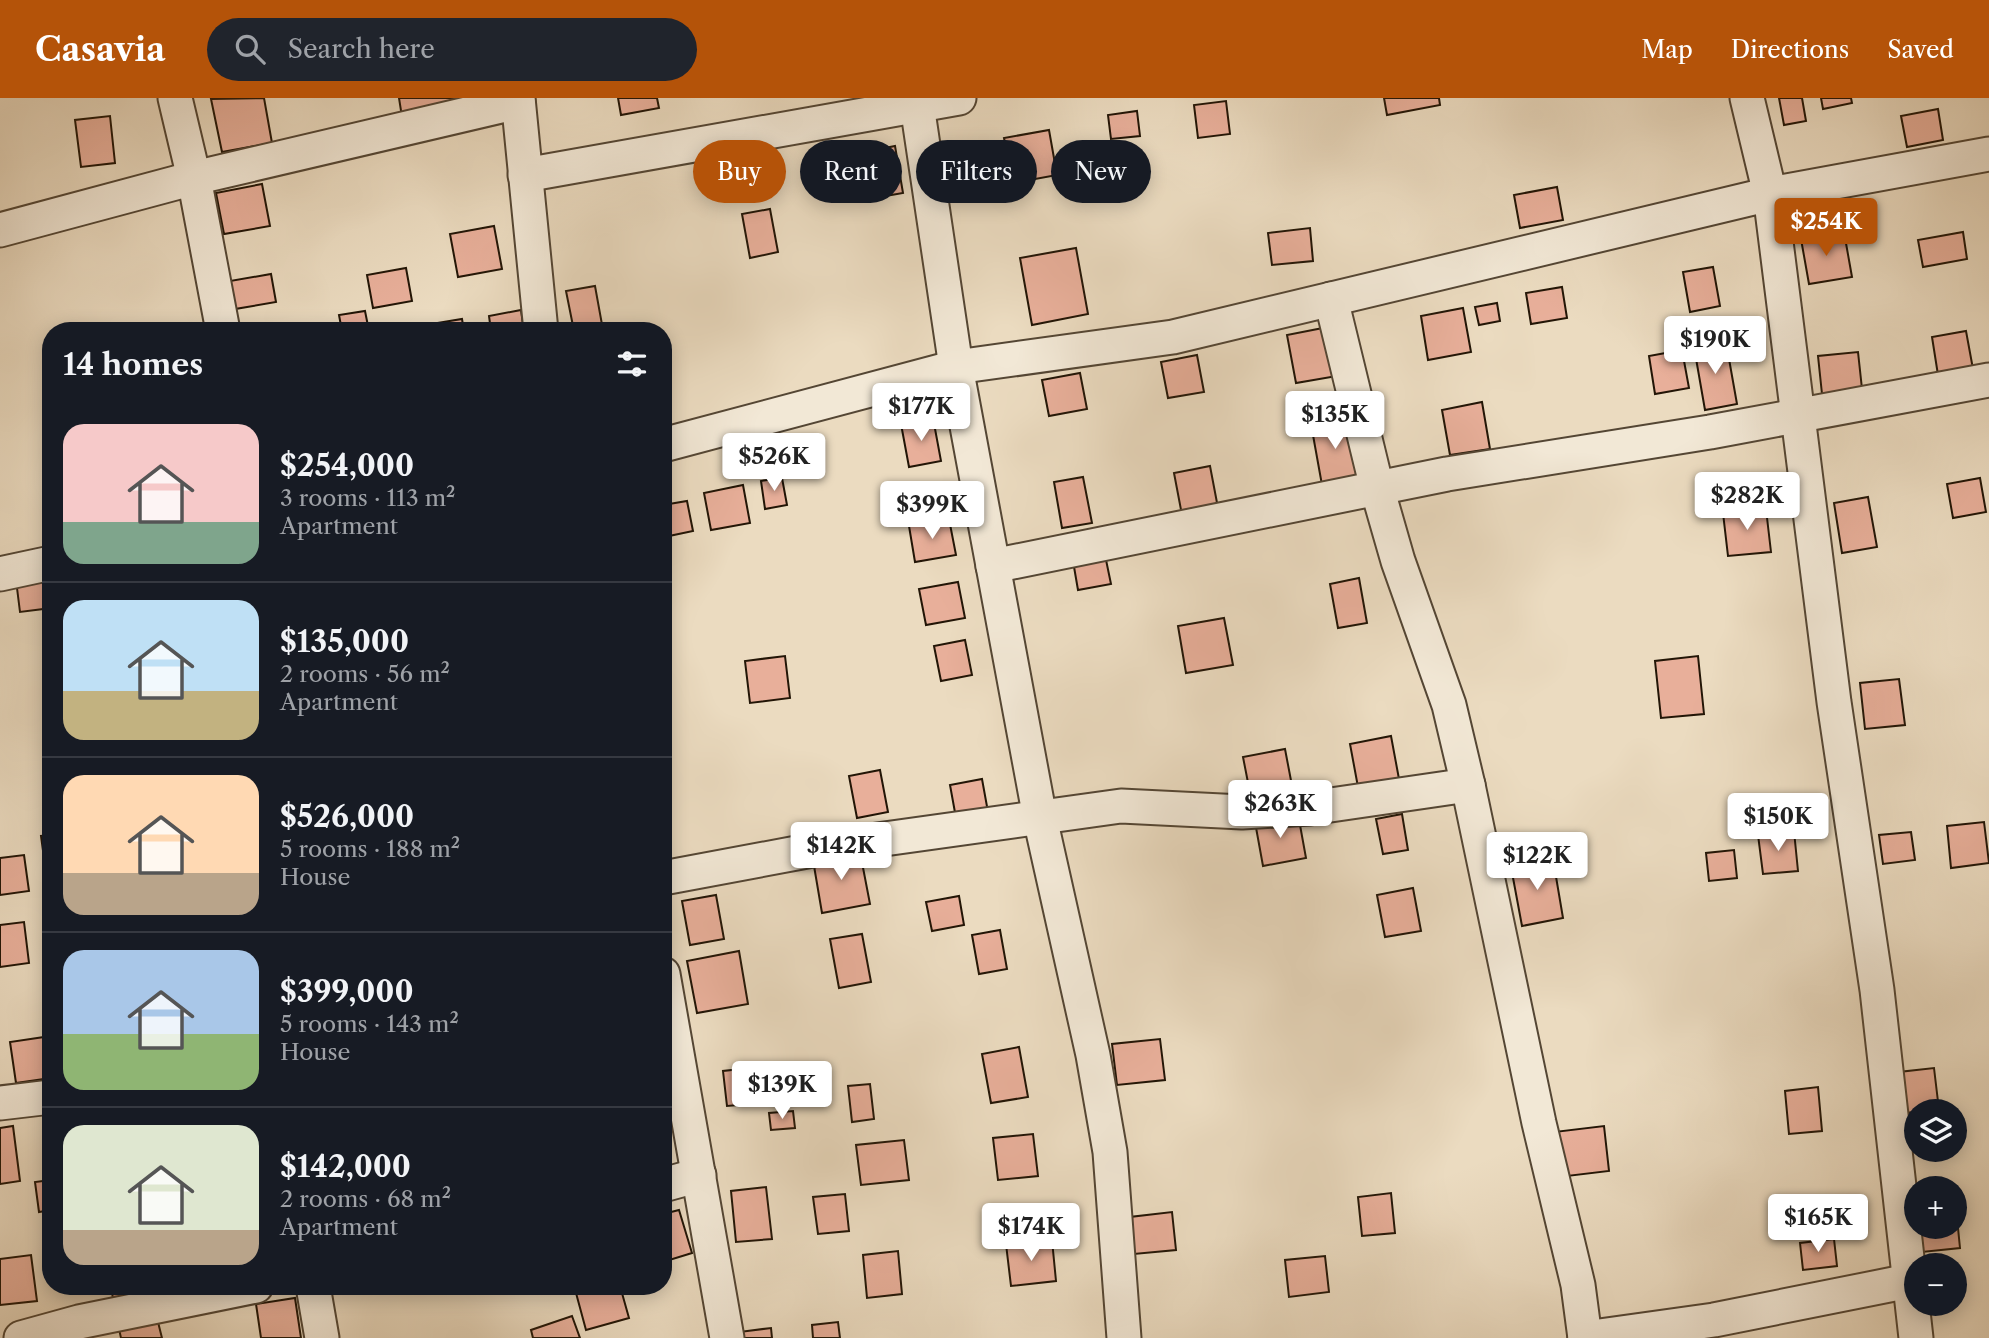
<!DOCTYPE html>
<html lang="en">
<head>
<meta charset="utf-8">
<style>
	body { margin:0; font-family:"Libre Caslon Text",serif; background:#20242c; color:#f1f3f6; height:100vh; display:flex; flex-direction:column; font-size:26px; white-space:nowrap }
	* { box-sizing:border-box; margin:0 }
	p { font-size:23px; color:#9ea1a6 }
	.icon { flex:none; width:38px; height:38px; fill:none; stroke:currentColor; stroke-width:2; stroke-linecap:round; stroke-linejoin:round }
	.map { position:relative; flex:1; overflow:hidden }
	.sheet { position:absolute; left:42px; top:224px; width:630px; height:973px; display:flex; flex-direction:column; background:#171b24; border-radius:28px; box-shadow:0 4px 18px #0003 }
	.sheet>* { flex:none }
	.banner { position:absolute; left:693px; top:42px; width:665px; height:63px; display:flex; gap:14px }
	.tools { position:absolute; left:1904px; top:1001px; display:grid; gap:14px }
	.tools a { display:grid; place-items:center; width:63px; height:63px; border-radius:50%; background:#171b24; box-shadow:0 4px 18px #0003; font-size:35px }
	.price { position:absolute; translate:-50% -60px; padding:0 16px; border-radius:7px; background:#fff; color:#222; font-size:23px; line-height:46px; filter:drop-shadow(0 2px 4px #0008) }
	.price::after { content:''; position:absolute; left:50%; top:42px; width:21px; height:16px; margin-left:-10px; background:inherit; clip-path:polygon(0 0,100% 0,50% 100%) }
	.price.on { background:#b45309; color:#fff }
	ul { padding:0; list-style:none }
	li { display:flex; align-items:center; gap:21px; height:175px; padding:0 21px }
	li+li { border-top:2px solid #363941 }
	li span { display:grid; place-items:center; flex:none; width:196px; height:140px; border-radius:21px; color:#555 }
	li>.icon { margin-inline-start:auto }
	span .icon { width:84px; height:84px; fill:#fffc; stroke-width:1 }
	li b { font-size:30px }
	h2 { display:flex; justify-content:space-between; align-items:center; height:84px; padding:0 21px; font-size:30px }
	.chip { padding:0 24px; border-radius:32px; background:#171b24; box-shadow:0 4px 18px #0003; font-size:24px; line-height:63px }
	.chip.on { background:#b45309; color:#fff }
	header { display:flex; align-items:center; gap:42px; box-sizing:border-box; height:98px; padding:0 35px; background:#b45309; color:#fff }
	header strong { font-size:33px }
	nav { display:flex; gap:38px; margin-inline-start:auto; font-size:24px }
	.search { width:490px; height:63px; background:#20242c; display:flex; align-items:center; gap:18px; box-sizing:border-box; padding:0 24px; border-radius:38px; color:#9ea1a6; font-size:26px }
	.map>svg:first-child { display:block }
	.building { fill:#e8af9a; stroke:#221506; stroke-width:2 }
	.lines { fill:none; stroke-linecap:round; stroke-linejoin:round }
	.street-casing { stroke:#544634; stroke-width:37 }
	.street { stroke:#f2e8d6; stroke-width:33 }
</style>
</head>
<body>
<header>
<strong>Casavia</strong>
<div class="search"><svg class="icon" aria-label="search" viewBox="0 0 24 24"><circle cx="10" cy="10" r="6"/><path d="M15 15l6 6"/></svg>Search here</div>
<nav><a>Map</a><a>Directions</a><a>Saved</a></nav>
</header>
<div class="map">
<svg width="1989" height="1240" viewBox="0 0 1989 1240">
	<rect width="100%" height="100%" fill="#ebdbc0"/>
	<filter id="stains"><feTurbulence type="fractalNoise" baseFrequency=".00286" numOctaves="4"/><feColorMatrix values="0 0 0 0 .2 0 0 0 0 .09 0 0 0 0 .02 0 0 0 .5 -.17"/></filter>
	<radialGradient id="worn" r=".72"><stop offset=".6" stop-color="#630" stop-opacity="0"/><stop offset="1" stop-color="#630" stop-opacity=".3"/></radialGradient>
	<g class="building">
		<polygon points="264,0 272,45 222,54 211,1"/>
		<polygon points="399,0 475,0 402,19"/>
		<polygon points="618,0 657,0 659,10 621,17"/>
		<polygon points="1384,0 1439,0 1440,7 1387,17"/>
		<polygon points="1779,0 1802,0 1806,23 1784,27"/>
		<polygon points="1821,0 1851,0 1852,5 1823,11"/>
		<polygon points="1226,3 1230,36 1198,40 1194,7"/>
		<polygon points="1938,11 1943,42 1907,49 1901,18"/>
		<polygon points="1137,13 1140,38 1111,41 1108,17"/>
		<polygon points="110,18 115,65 81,69 75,22"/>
		<polygon points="1049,32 1057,77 1013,85 1004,40"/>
		<polygon points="895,48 903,95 874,100 865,54"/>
		<polygon points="262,86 270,128 224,136 216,95"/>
		<polygon points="1557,89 1563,122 1520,130 1514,97"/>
		<polygon points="770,111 778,154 750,160 742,116"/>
		<polygon points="494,128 502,171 458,179 450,136"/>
		<polygon points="1310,130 1313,163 1272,167 1268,135"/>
		<polygon points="1844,134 1852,179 1809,186 1801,141"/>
		<polygon points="1963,134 1967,161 1923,169 1918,142"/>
		<polygon points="1076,150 1088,216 1032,227 1020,160"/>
		<polygon points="1713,169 1720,208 1690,214 1683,174"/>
		<polygon points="406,170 412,203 373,210 367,177"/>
		<polygon points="271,176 276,204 235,211 230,183"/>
		<polygon points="595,188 603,232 574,233 566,193"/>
		<polygon points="1562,189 1567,220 1531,226 1526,195"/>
		<polygon points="1497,205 1500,223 1479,227 1475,209"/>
		<polygon points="1463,210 1471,254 1428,262 1421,218"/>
		<polygon points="521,212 524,233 491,233 489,218"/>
		<polygon points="365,213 369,233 342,233 339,217"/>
		<polygon points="462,221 464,233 420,233 419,228"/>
		<polygon points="1328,229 1337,278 1296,285 1287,237"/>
		<polygon points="1966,233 1973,271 1938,277 1932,239"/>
		<polygon points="1726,244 1737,306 1705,312 1694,249"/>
		<polygon points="1682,252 1689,290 1655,296 1649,258"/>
		<polygon points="1858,254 1862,291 1822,296 1818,258"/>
		<polygon points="1197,257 1204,294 1168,300 1161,264"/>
		<polygon points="1080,275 1087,311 1049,318 1042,282"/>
		<polygon points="1482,304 1490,351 1450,357 1442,312"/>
		<polygon points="933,320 941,363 909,369 901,326"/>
		<polygon points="1348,320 1359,380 1322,387 1311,326"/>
		<polygon points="1210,368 1218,410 1182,417 1174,375"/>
		<polygon points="1083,379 1092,425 1062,430 1054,384"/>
		<polygon points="782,380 787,407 765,411 761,383"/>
		<polygon points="1980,380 1986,414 1953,420 1947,386"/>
		<polygon points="743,387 750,425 711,432 704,395"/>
		<polygon points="1868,399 1877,449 1842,455 1834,405"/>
		<polygon points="687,403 693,433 669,438 663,407"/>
		<polygon points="1766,411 1771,454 1728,458 1723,415"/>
		<polygon points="949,421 956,457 915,464 909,428"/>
		<polygon points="1105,457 1111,486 1078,492 1073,463"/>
		<polygon points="51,478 51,510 20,514 16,482"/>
		<polygon points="1359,480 1367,525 1338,530 1330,486"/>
		<polygon points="958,484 965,520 926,527 919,491"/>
		<polygon points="1224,520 1233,567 1186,575 1178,528"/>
		<polygon points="965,542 972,577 941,583 934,548"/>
		<polygon points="785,558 790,600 750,605 745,563"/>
		<polygon points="1698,558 1704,616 1661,620 1655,563"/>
		<polygon points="1899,581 1905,627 1865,631 1860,585"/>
		<polygon points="1391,638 1399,681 1358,689 1350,646"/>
		<polygon points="1285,651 1293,693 1251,700 1243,659"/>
		<polygon points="880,672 888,714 857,720 849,678"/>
		<polygon points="982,681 988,714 956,720 950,687"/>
		<polygon points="1298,716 1306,760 1263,768 1255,724"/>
		<polygon points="1402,716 1408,752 1383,756 1376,721"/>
		<polygon points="1984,724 1989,765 1951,770 1947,728"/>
		<polygon points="1794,733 1798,773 1763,776 1758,737"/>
		<polygon points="1911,734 1915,762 1883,766 1879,737"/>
		<polygon points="51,737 51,774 46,775 41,738"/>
		<polygon points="1734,752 1737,780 1709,783 1706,755"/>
		<polygon points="860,754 870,806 822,815 813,762"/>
		<polygon points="24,757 29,793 0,797 0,760"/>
		<polygon points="1553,761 1563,820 1522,828 1511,769"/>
		<polygon points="1413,790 1421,833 1385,839 1377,797"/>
		<polygon points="716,797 724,841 690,847 682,803"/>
		<polygon points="959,798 964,827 932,833 926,804"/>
		<polygon points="24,824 29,865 0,869 0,827"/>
		<polygon points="1000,832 1007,871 979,876 972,837"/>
		<polygon points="862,836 871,884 839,890 830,841"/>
		<polygon points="739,853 748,906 697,915 687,863"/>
		<polygon points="51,938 51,980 16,985 10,944"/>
		<polygon points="1160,941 1165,982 1117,987 1112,946"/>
		<polygon points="1019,949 1028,999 991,1005 982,956"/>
		<polygon points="759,969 763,1005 727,1008 723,973"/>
		<polygon points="1934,970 1939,1012 1904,1015 1899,974"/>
		<polygon points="870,986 874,1021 852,1024 848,988"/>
		<polygon points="1818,989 1822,1033 1789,1036 1785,993"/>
		<polygon points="793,1013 795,1030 771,1032 769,1015"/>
		<polygon points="13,1028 20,1083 0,1086 0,1030"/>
		<polygon points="1604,1028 1609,1073 1559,1079 1554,1034"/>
		<polygon points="1033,1036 1038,1078 998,1082 993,1040"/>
		<polygon points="904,1042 909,1082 861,1087 856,1047"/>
		<polygon points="51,1082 51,1112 39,1114 35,1084"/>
		<polygon points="766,1089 772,1141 736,1144 731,1093"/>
		<polygon points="1391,1095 1395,1135 1362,1138 1358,1099"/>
		<polygon points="845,1096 849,1133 818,1136 813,1099"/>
		<polygon points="1956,1110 1960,1150 1922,1154 1919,1129 1955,1129"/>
		<polygon points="679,1112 692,1155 663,1164 663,1116"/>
		<polygon points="1172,1114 1176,1152 1134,1156 1130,1119"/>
		<polygon points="1834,1141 1837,1168 1803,1172 1800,1145"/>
		<polygon points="1052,1142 1056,1183 1011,1188 1006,1146"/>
		<polygon points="898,1153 902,1196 867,1200 863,1157"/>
		<polygon points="31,1157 37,1203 0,1207 0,1161"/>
		<polygon points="1325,1158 1329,1194 1289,1199 1285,1162"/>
		<polygon points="111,1188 163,1188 164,1194 113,1201"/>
		<polygon points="601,1188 620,1188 629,1220 586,1232 576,1195"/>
		<polygon points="295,1200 301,1240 261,1240 256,1206"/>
		<polygon points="572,1218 580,1240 533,1240 531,1232"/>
		<polygon points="157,1220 162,1240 121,1240 119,1231"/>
		<polygon points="838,1224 840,1240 813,1240 812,1227"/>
		<polygon points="771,1230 772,1240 740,1240 739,1234"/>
	</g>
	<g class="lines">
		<defs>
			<g id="street">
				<polyline points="175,0 194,80 223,233"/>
				<polyline points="518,0 541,233"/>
				<polyline points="1747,0 1770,96 1834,604 1877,892 1916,1240"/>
				<polyline points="917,7 956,269 1040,720 1093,957 1110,1054 1124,1240"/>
				<polyline points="525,77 959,0"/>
				<polyline points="0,132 194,80 518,4"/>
				<polyline points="1331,201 1377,390 1398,463 1449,607 1468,687 1539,1025 1578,1187 1585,1240"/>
				<polyline points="663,347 956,269 1173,239 1770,96 1989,56"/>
				<polyline points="993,468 1447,376 1710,334 1989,282"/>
				<polyline points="0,476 51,465"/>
				<polyline points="663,780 834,748 1121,708 1242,714 1310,710 1468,687"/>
				<polyline points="663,876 727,1240"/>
				<polyline points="0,1005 51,999"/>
				<polyline points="663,1087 699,1077"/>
				<polyline points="313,1188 322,1240"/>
				<polyline points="21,1240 79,1224 256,1188"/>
				<polyline points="1585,1240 1714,1222 1909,1183"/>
			</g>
		</defs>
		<use href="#street" class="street-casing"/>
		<use href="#street" class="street"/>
	</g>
	<rect width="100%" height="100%" filter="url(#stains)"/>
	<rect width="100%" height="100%" fill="url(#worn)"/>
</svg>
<div class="tools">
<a><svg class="icon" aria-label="layers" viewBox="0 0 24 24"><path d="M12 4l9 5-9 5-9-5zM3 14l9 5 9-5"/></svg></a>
<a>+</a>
<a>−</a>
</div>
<b class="price on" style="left:1826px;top:160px">$254K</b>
<b class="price" style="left:1715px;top:278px">$190K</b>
<b class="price" style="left:921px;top:345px">$177K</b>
<b class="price" style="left:1335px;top:353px">$135K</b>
<b class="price" style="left:774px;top:395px">$526K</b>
<b class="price" style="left:1747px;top:434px">$282K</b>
<b class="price" style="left:932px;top:443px">$399K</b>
<b class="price" style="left:1280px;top:742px">$263K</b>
<b class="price" style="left:1778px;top:755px">$150K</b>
<b class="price" style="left:841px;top:784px">$142K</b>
<b class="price" style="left:1537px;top:794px">$122K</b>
<b class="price" style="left:782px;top:1023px">$139K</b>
<b class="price" style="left:1818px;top:1156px">$165K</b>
<b class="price" style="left:1031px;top:1165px">$174K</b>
<div class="banner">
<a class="chip on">Buy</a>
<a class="chip">Rent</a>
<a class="chip">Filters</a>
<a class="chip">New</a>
</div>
<section class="sheet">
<h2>14 homes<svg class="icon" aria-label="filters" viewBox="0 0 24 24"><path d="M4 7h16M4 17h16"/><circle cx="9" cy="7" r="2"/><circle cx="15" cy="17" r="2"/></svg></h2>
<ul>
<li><span style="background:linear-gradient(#f6c9c9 70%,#7fa58c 0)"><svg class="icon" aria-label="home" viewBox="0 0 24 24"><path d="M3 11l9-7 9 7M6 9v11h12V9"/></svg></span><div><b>$254,000</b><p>3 rooms · 113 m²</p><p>Apartment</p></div></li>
<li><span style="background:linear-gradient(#bfe0f5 65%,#c2b280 0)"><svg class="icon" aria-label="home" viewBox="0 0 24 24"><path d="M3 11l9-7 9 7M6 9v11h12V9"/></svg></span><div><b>$135,000</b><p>2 rooms · 56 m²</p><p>Apartment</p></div></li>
<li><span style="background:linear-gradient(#ffd9b3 70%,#b9a48a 0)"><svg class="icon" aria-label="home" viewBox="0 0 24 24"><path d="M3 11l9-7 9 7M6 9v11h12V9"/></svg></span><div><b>$526,000</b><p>5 rooms · 188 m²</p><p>House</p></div></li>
<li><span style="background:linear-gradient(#a9c7e8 60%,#8fb573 0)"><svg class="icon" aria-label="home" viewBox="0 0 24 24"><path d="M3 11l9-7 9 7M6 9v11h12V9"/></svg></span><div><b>$399,000</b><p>5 rooms · 143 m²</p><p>House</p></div></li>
<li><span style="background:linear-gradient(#dfe7d0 75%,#b9a48a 0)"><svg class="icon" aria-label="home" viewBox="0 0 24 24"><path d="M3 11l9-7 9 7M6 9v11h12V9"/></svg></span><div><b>$142,000</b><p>2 rooms · 68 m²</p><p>Apartment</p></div></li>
</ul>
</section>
</div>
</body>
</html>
